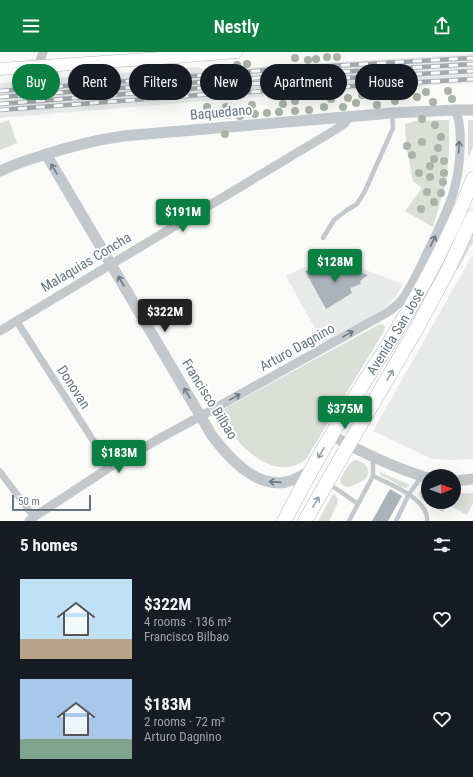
<!DOCTYPE html>
<html lang="en">
<head>
<meta charset="utf-8">
<style>
	body { margin:0; font-family:"Roboto Condensed",sans-serif; background:#242831; color:#f1f3f6; height:100vh; display:flex; flex-direction:column; font-size:15px; white-space:nowrap }
	* { box-sizing:border-box; margin:0 }
	p { font-size:13px; color:#9ea1a6 }
	.icon { flex:none; width:22px; height:22px; fill:none; stroke:currentColor; stroke-width:2; stroke-linecap:round; stroke-linejoin:round }
	.map { position:relative; height:469px; overflow:hidden }
	.panel { display:flex; flex-direction:column; background:#171b24; flex:1 }
	.panel>* { flex:none }
	.guide { position:absolute; left:12px; top:12px; width:449px; height:36px; display:flex; gap:8px }
	.needle { width:26px; rotate:89deg }
	.tools { position:absolute; left:421px; top:417px; display:grid; gap:8px }
	.tools a { display:grid; place-items:center; width:40px; height:40px; border-radius:50%; background:#171b24; box-shadow:0 4px 16px #0002; font-size:20px }
	.scale { position:absolute; left:12px; bottom:10px; width:79px; box-sizing:border-box; padding-left:4px; border:2px solid #657683; border-top:0; font-size:11px; line-height:14px; white-space:nowrap; color:#657683; -webkit-text-stroke:3px #fff; paint-order:stroke }
	.price { position:absolute; translate:-50% -34px; padding:0 9px; border-radius:4px; background:#0b8043; color:#fff; font-size:13px; line-height:26px; filter:drop-shadow(0 1px 2px #0008) }
	.price::after { content:''; position:absolute; left:50%; top:24px; width:12px; height:9px; margin-left:-6px; background:inherit; clip-path:polygon(0 0,100% 0,50% 100%) }
	.price.selected { background:#222; color:#fff }
	ul { padding:0; list-style:none }
	li { display:flex; align-items:center; gap:12px; height:100px; padding:0 20px }
	li span { display:grid; place-items:center; flex:none; width:112px; height:80px; border-radius:0px; color:#555 }
	li>.icon { margin-inline-start:auto }
	span .icon { width:48px; height:48px; fill:#fffc; stroke-width:1 }
	li b { font-size:17px }
	h2 { display:flex; justify-content:space-between; align-items:center; height:48px; padding:0 20px; font-size:17px }
	.tag { padding:0 14px; border-radius:18px; background:#171b24; box-shadow:0 4px 16px #0002; font-size:14px; line-height:36px }
	.tag.selected { background:#0b8043; color:#fff }
	header { display:flex; justify-content:space-between; align-items:center; height:52px; padding:0 20px; background:#0b8043; color:#fff; font-size:18px; font-weight:600 }
	.map>svg:first-child { display:block }
	.built { fill:#e8e9e9 }
	.green { fill:#dadfd7 }
	.building { fill:#aab3b9 }
	.lines { fill:none; stroke-linecap:round; stroke-linejoin:round }
	.secondary-casing { stroke:#b3babf; stroke-width:13 }
	.primary-casing { stroke:#b5babe; stroke-width:15 }
	.service { stroke:#c3c8cc; stroke-width:4.5 }
	.pedestrian { stroke:#c3c8cc; stroke-width:7 }
	.minor { stroke:#c3c8cc; stroke-width:9 }
	.tertiary { stroke:#c3c8cc; stroke-width:11 }
	.secondary { stroke:#fff; stroke-width:12 }
	.primary { stroke:#fff; stroke-width:14 }
	.rail-casing { stroke:#a2aab0; stroke-width:4.5 }
	.rail { stroke:#fff; stroke-width:3; stroke-dasharray:9; stroke-linecap:butt }
	.tree { fill:#aab4a7 }
	.oneway { stroke:#6a7a87 }
	.oneway2 { stroke:#939fa8 }
	.labels { text-anchor:middle; stroke-width:4; stroke-linejoin:round; paint-order:stroke }
	.street-label { font-size:14px; fill:#657683; stroke:#fff }
</style>
</head>
<body>
<header><svg class="icon" aria-label="menu" viewBox="0 0 24 24"><path d="M4 6h16M4 12h16M4 18h16"/></svg>Nestly<svg class="icon" aria-label="share" viewBox="0 0 24 24"><path d="M12 15V3M7 8l5-5 5 5M5 13v7h14v-7"/></svg></header>
<div class="map">
<svg width="473" height="469" viewBox="0 0 473 469">
	<rect width="100%" height="100%" fill="#fafaf8"/>
	<g class="built">
		<polygon points="473,2 473,31 313,40 0,66 0,31 197,15 204,18"/>
		<polygon points="473,202 473,407 455,408 432,407 373,379"/>
		<polygon points="344,210 403,232 396,245 385,256 323,291 286,224 302,216"/>
	</g>
	<g class="green">
		<polygon points="9,68 17,91 0,98 0,71"/>
		<polygon points="442,68 449,68 449,102 446,130 433,175 405,159 422,136 413,129 406,93 405,72 414,69"/>
		<polygon points="469,68 473,68 473,94 469,105 468,102 468,69"/>
		<polygon points="473,178 473,190 458,217 454,220"/>
		<path d="M382,272L384,273L385,275L383,281L306,407C278,430 244,400 228,376C226,372 220,367 221,362C221,358 226,356 229,354L378,273Z"/>
		<path d="M355,408C363,409 373,417 366,426C364,428 361,430 358,431C351,435 343,438 340,428C344,421 347,412 355,408Z"/>
		<polygon points="378,419 410,433 406,436 401,435 394,430 382,424"/>
		<path d="M422,437L428,439V450H454V442L473,441V451L467,463L447,452L443,460C437,457 420,449 419,443C418,440 420,439 422,437Z"/>
		<polygon points="333,442 335,443 338,447 338,450 329,469 318,469"/>
	</g>
	<g class="building">
		<polygon points="346,215 368,223 360,229 361,232 350,236 352,241 326,257 305,219"/>
		<polygon points="390,437 402,444 388,469 372,469"/>
	</g>
	<g class="lines">
		<defs>
			<polyline id="secondary" points="0,17 176,5 236,0"/>
			<g id="primary">
				<path id="s1" d="M284,469C299,441 314,412 331,384C351,349 374,316 395,281C425,232 452,180 473,127"/>
				<polyline points="305,469 345,399 418,274 449,216 473,164"/>
			</g>
		</defs>
		<use href="#secondary" class="secondary-casing"/>
		<use href="#primary" class="primary-casing"/>
		<g class="service">
			<polyline points="323,186 334,168 347,158 357,152 365,139 393,76 392,61"/>
			<path d="M373,424C390,432 429,447 427,469"/>
			<polyline points="328,431 358,452"/>
			<polyline points="349,469 373,424 373,405"/>
			<polyline points="396,469 409,442 422,424"/>
		</g>
		<g class="pedestrian">
			<polyline points="16,268 110,415"/>
			<polyline points="0,420 34,465"/>
		</g>
		<g class="minor">
			<polyline points="38,15 43,0"/>
			<polyline points="0,279 335,78 345,71 349,64"/>
			<path d="M29,469L34,465L110,415L162,385L201,364L388,260C392,257 396,254 400,250C412,235 420,216 428,199C438,178 450,156 455,134C460,115 464,74 455,58"/>
		</g>
		<g class="tertiary">
			<path d="M46,102L211,382C227,404 255,436 286,430C295,428 303,423 311,419"/>
			<path d="M0,119C13,113 27,108 41,104C68,95 95,88 123,84L392,61L455,58H473"/>
			<path d="M331,383C361,400 395,416 428,426"/>
			<polyline points="454,429 473,427"/>
		</g>
		<use href="#secondary" class="secondary"/>
		<use href="#primary" class="primary"/>
		<defs>
			<g id="rail">
				<polyline points="0,39 294,16 473,6"/>
				<polyline points="0,45 338,20 473,12"/>
				<polyline points="0,52 275,30 473,19"/>
				<polyline points="0,58 200,43 473,27"/>
			</g>
		</defs>
		<use href="#rail" class="rail-casing"/>
		<use href="#rail" class="rail"/>
	</g>
	<g class="tree">
		<circle cx="327" cy="5" r="4"/>
		<circle cx="337" cy="5" r="4"/>
		<circle cx="295" cy="6" r="4"/>
		<circle cx="316" cy="7" r="4"/>
		<circle cx="308" cy="8" r="4"/>
		<circle cx="247" cy="12" r="4"/>
		<circle cx="237" cy="13" r="4"/>
		<circle cx="448" cy="39" r="4"/>
		<circle cx="426" cy="40" r="4"/>
		<circle cx="390" cy="41" r="4"/>
		<circle cx="362" cy="43" r="4"/>
		<circle cx="417" cy="45" r="4"/>
		<circle cx="348" cy="46" r="4"/>
		<circle cx="331" cy="47" r="4"/>
		<circle cx="452" cy="47" r="4"/>
		<circle cx="295" cy="49" r="4"/>
		<circle cx="395" cy="49" r="4"/>
		<circle cx="433" cy="50" r="4"/>
		<circle cx="356" cy="51" r="4"/>
		<circle cx="283" cy="52" r="4"/>
		<circle cx="252" cy="53" r="4"/>
		<circle cx="377" cy="53" r="4"/>
		<circle cx="207" cy="55" r="4"/>
		<circle cx="226" cy="55" r="4"/>
		<circle cx="324" cy="55" r="4"/>
		<circle cx="343" cy="55" r="4"/>
		<circle cx="309" cy="58" r="4"/>
		<circle cx="295" cy="59" r="4"/>
		<circle cx="279" cy="60" r="4"/>
		<circle cx="267" cy="61" r="4"/>
		<circle cx="255" cy="62" r="4"/>
		<circle cx="228" cy="63" r="4"/>
		<circle cx="240" cy="64" r="4"/>
		<circle cx="422" cy="67" r="4"/>
		<circle cx="435" cy="73" r="4"/>
		<circle cx="225" cy="82" r="4"/>
		<circle cx="441" cy="85" r="4"/>
		<circle cx="422" cy="90" r="4"/>
		<circle cx="407" cy="94" r="4"/>
		<circle cx="438" cy="96" r="4"/>
		<circle cx="412" cy="103" r="4"/>
		<circle cx="434" cy="107" r="4"/>
		<circle cx="444" cy="109" r="4"/>
		<circle cx="430" cy="114" r="4"/>
		<circle cx="419" cy="121" r="4"/>
		<circle cx="444" cy="121" r="4"/>
		<circle cx="430" cy="125" r="4"/>
		<circle cx="443" cy="130" r="4"/>
		<circle cx="427" cy="140" r="4"/>
		<circle cx="441" cy="141" r="4"/>
		<circle cx="434" cy="150" r="4"/>
		<circle cx="421" cy="157" r="4"/>
	</g>
	<defs><path id="oneway-shaft" d="M-6 0H5M1.5-3L5.5 0L1.5 3" fill="none" stroke-width="1.6" stroke-linecap="round" stroke-linejoin="round"/></defs>
	<g class="oneway">
		<use href="#oneway-shaft" transform="translate(459 95) rotate(-87)"/>
		<use href="#oneway-shaft" transform="translate(54 117) rotate(-121)"/>
		<use href="#oneway-shaft" transform="translate(433 189) rotate(-64)"/>
		<use href="#oneway-shaft" transform="translate(121 229) rotate(-121)"/>
		<use href="#oneway-shaft" transform="translate(348 282) rotate(-29)"/>
		<use href="#oneway-shaft" transform="translate(187 341) rotate(-121)"/>
		<use href="#oneway-shaft" transform="translate(235 345) rotate(-29)"/>
		<use href="#oneway-shaft" transform="translate(275 430) rotate(-176)"/>
	</g>
	<g class="oneway2">
		<use href="#oneway-shaft" transform="translate(390 323) rotate(-60)"/>
		<use href="#oneway-shaft" transform="translate(321 401) rotate(120)"/>
		<use href="#oneway-shaft" transform="translate(316 450) rotate(-60)"/>
	</g>
	<g class="labels">
		<g class="street-label">
			<text transform="translate(221 60) rotate(-5)" y="5">Baquedano</text>
			<text transform="translate(86 210) rotate(-31)" y="5">Malaquias Concha</text>
			<text dy="5" stroke="none"><textPath href="#s1" startOffset="220">Avenida San José</textPath></text>
			<text transform="translate(297 295) rotate(-29)" y="5">Arturo Dagnino</text>
			<text transform="translate(74 335) rotate(57)" y="5">Donovan</text>
			<text transform="translate(210 347) rotate(58)" y="5">Francisco Bilbao</text>
		</g>
	</g>
</svg>
<div class="tools">
<a><svg class="needle" viewBox="-14 -14 28 28"><path d="M0-13l5 13h-10z" fill="#e53935"/><path d="M0 13l5-13h-10z" fill="#9ea1a6"/></svg></a>
</div>
<div class="scale">50 m</div>
<b class="price" style="left:183px;top:181px">$191M</b>
<b class="price" style="left:335px;top:231px">$128M</b>
<b class="price selected" style="left:165px;top:281px">$322M</b>
<b class="price" style="left:345px;top:378px">$375M</b>
<b class="price" style="left:119px;top:422px">$183M</b>
<div class="guide">
<a class="tag selected">Buy</a>
<a class="tag">Rent</a>
<a class="tag">Filters</a>
<a class="tag">New</a>
<a class="tag">Apartment</a>
<a class="tag">House</a>
</div>
</div>
<section class="panel">
<h2>5 homes<svg class="icon" aria-label="filters" viewBox="0 0 24 24"><path d="M4 7h16M4 17h16"/><circle cx="9" cy="7" r="2"/><circle cx="15" cy="17" r="2"/></svg></h2>
<ul>
<li><span style="background:linear-gradient(#bfe0f5 75%,#b9a48a 0)"><svg class="icon" aria-label="home" viewBox="0 0 24 24"><path d="M3 11l9-7 9 7M6 9v11h12V9"/></svg></span><div><b>$322M</b><p>4 rooms · 136 m²</p><p>Francisco Bilbao</p></div><svg class="icon" aria-label="heart" viewBox="0 0 24 24"><path d="M12 20l-8-8c-3-5 5-10 8-4 3-6 11-1 8 4z"/></svg></li>
<li><span style="background:linear-gradient(#a9c7e8 75%,#7fa58c 0)"><svg class="icon" aria-label="home" viewBox="0 0 24 24"><path d="M3 11l9-7 9 7M6 9v11h12V9"/></svg></span><div><b>$183M</b><p>2 rooms · 72 m²</p><p>Arturo Dagnino</p></div><svg class="icon" aria-label="heart" viewBox="0 0 24 24"><path d="M12 20l-8-8c-3-5 5-10 8-4 3-6 11-1 8 4z"/></svg></li>
</ul>
</section>
</body>
</html>
